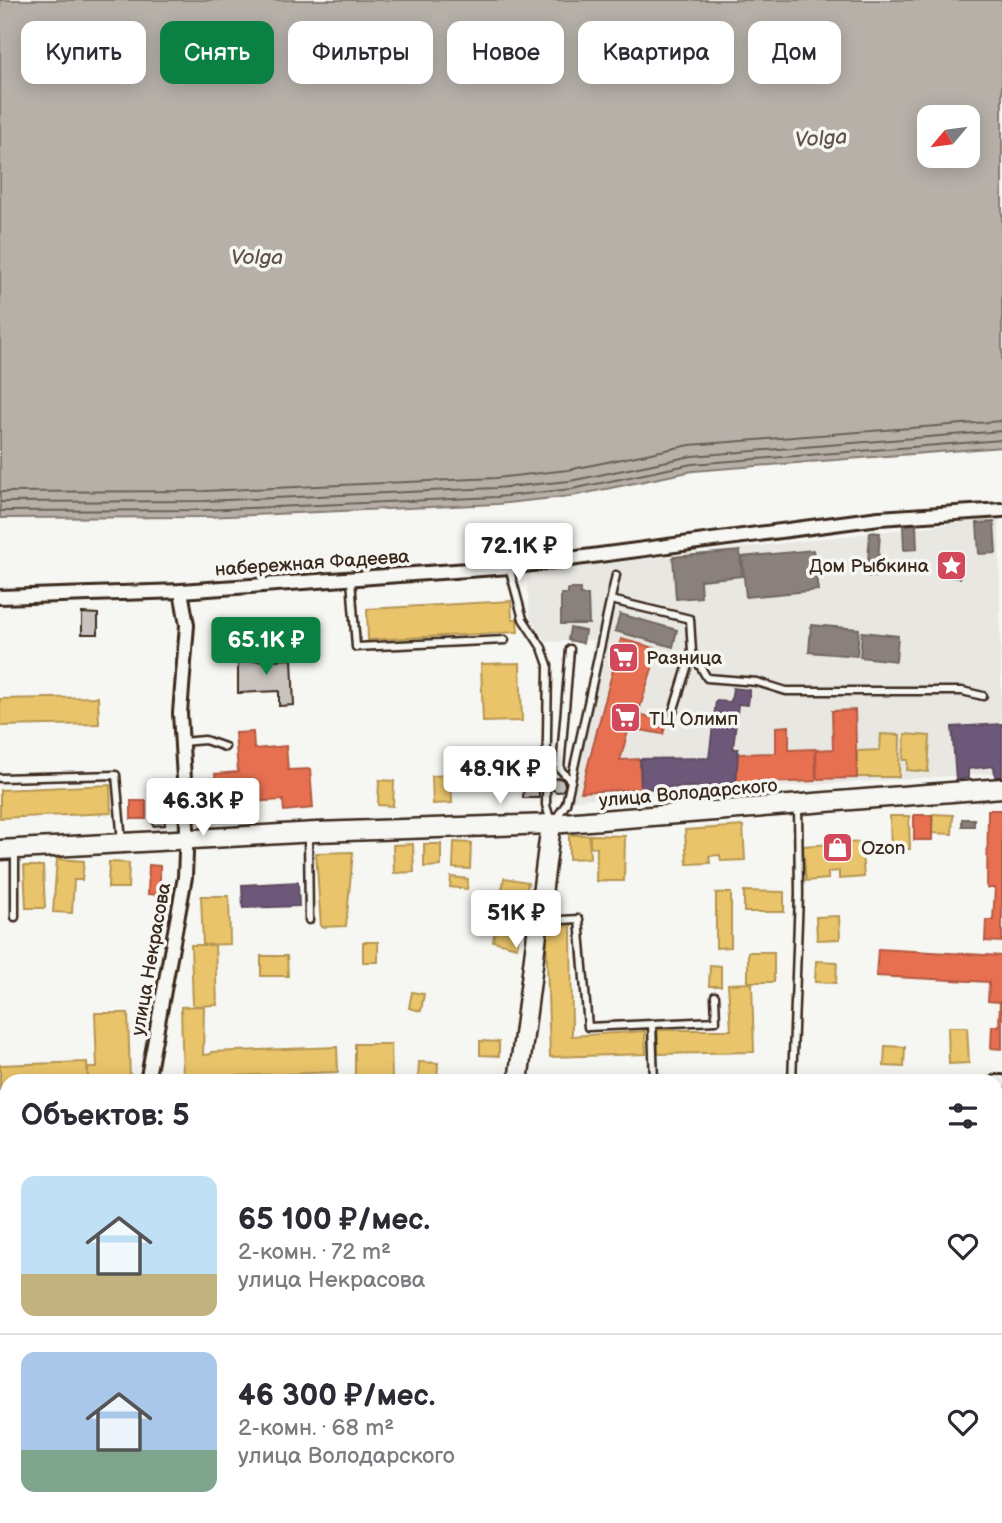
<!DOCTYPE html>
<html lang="ru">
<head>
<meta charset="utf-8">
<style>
	body { margin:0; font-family:"Balsamiq Sans",sans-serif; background:#f2f2f3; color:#2b2b33; height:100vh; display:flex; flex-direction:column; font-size:26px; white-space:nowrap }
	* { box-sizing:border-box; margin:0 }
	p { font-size:23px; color:#7c7c81 }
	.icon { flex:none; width:38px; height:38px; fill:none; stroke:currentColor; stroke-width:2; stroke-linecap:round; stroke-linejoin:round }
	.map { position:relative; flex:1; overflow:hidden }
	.sheet { position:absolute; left:0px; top:1074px; width:1003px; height:450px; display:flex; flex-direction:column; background:#fff; border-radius:21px 21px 0 0; box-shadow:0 4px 18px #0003 }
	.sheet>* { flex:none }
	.banner { position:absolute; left:21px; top:21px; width:961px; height:63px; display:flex; gap:14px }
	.needle { width:46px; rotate:241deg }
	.tools { position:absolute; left:917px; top:105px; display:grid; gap:14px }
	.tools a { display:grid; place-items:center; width:63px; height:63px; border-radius:14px; background:#fff; box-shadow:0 4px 18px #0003; font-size:35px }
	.price { position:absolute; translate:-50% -60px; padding:0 16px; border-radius:7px; background:#fff; color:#222; font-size:23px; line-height:46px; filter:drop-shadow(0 2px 4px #0008) }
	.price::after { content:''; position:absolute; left:50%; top:42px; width:21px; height:16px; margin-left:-10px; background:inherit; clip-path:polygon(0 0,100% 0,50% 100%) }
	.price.selected { background:#0b8043; color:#fff }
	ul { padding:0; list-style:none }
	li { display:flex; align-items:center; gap:21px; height:175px; padding:0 21px }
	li+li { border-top:2px solid #e1e1e2 }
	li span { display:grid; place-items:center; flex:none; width:196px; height:140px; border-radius:14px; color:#555 }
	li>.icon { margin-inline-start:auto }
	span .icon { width:84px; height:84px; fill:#fffc; stroke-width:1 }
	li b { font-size:30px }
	h2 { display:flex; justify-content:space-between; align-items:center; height:84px; padding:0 21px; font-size:30px }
	.pill { padding:0 24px; border-radius:14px; background:#fff; box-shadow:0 4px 18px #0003; font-size:24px; line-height:63px }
	.pill.selected { background:#0b8043; color:#fff }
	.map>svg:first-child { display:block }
	.built { fill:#e8e7e2 }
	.water { fill:#b6b0a9; stroke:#857a71; stroke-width:2; fill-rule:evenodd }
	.homes { fill:#e9c46a; stroke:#b59653; stroke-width:2 }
	.shops { fill:#e76f51; stroke:#b35a42; stroke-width:2 }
	.offices { fill:#6d597a; stroke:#5e4b5e; stroke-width:2 }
	.public { fill:#457b9d; stroke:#426377; stroke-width:2 }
	.industry { fill:#8a817c; stroke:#726760; stroke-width:2 }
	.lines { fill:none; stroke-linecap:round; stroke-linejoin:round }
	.shore { stroke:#6c6056; stroke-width:2 }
	.building { fill:#c8c3be; stroke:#3b2a1e; stroke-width:2 }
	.lane-casing { stroke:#3b2a1e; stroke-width:11 }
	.street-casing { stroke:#3b2a1e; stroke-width:18 }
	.secondary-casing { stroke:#3b2a1e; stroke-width:23 }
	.lane { stroke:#f6f6f2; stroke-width:6 }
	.street { stroke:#f6f6f2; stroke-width:12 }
	.secondary { stroke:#f6f6f2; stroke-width:18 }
	.labels { text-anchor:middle; stroke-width:7; stroke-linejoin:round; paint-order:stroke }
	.street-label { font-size:19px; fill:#3b2a1e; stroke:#f6f6f2 }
	.poi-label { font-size:19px; fill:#3b2a1e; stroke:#f6f6f2; text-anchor:start }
	.water-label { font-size:21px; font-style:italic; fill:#605248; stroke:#f6f6f2 }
</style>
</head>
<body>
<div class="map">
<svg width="1002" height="1523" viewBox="0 0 1002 1523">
	<rect width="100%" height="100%" fill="#f6f6f2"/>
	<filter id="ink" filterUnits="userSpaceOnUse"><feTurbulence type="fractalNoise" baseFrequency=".0143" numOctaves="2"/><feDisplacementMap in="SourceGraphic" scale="14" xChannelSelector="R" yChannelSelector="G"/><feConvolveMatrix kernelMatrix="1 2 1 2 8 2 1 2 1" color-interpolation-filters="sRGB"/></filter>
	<g filter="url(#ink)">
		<polygon class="built" points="999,518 1002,773 572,800 594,640 547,642 530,618 526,573"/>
		<path class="water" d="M0,0H1002V447L693,471L572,496L498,504L206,517L0,518ZM929,117H968V156H929Z"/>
		<g class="homes">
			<polygon points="511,601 512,619 517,619 518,632 368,640 367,609"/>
			<polygon points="520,663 522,721 483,722 481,664"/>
			<polygon points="98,697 99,724 0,726 0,699"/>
			<polygon points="881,734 900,735 899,777 857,777 857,751 880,750"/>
			<polygon points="905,734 930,736 928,772 907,770 908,760 903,760"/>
			<polygon points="451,775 452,803 433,804 432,776"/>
			<polygon points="379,780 394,781 393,806 378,805"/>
			<polygon points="110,785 111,813 0,818 0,790"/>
			<polygon points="933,814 953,815 952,834 932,833"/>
			<polygon points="890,816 909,816 910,849 905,849 905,854 891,855"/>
			<polygon points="743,826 745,860 721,861 720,855 709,856 710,863 687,864 685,830"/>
			<polygon points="569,835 589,835 590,858 569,859"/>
			<polygon points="590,835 625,836 624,881 596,881 597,847 590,847"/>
			<polygon points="454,842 471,843 470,869 453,868"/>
			<polygon points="861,842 864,877 839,879 839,871 828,872 828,879 806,881 803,846"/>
			<polygon points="413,844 414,872 394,873 393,845"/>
			<polygon points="424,844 441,844 441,866 424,867"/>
			<polygon points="353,852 346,926 321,927 316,853"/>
			<polygon points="57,859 84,861 82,880 74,880 72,913 53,912"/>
			<polygon points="109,862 129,863 128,888 108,888"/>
			<polygon points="24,866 43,866 45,908 26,908"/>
			<polygon points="451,877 468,879 467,889 450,887"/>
			<polygon points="504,878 528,882 525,902 501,898"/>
			<polygon points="744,891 784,892 784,912 744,912"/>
			<polygon points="716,893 731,893 731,947 716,948"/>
			<polygon points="201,896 229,896 230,944 203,945"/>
			<polygon points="839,916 840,939 817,940 816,917"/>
			<polygon points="496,924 520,930 517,947 493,941"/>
			<polygon points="571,926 572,1036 645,1031 646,1054 550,1057 546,927"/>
			<rect x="363" y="942" width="15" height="20"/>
			<polygon points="191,945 215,945 217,1005 193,1006"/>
			<rect x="748" y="952" width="26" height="30"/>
			<polygon points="261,956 287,956 288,976 261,976"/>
			<polygon points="816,961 837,962 836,983 815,982"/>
			<polygon points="710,965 721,966 721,986 709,986"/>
			<polygon points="752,983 754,1052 658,1054 658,1030 731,1030 728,984"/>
			<polygon points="412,992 424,994 421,1011 409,1008"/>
			<polygon points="204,1006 203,1055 211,1054 211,1052 337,1047 338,1072 183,1078 181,1007"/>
			<polygon points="95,1013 128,1013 130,1081 88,1082 88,1068 97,1068"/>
			<polygon points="948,1027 967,1027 969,1063 949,1064"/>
			<polygon points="480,1041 499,1042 499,1056 480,1055"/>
			<polygon points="355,1044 391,1044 392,1079 355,1079"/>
			<polygon points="885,1046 905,1047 904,1067 884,1066"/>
			<polygon points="87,1062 88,1082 7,1082 7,1090 0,1090 0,1065"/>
			<polygon points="419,1062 438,1063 437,1082 418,1082"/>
			<polygon points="7,1163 7,1185 0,1179 0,1167 6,1168"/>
			<polygon points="999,1164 1002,1165 1002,1200 997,1200"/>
			<rect x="996" y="1211" width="6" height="33"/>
			<rect x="0" y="1342" width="7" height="21"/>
			<polygon points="996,1365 1002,1366 1002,1434 996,1433"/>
			<polygon points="996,1494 1002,1494 1002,1523 972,1523 973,1517 996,1517"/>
			<polygon points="49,1517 72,1517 71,1523 49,1523"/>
			<polygon points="116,1517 134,1517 133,1523 116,1523"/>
			<rect x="400" y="1517" width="20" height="6"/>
			<rect x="859" y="1517" width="26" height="6"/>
		</g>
		<g class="shops">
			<polygon points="621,639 658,649 638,714 667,721 663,734 629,728 620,760 640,759 641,789 581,792"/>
			<polygon points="855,710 857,778 817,779 816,750 833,749 832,711"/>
			<polygon points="789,726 789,750 815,749 816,781 736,784 738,754 776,753 776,727"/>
			<polygon points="253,732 254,749 286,746 288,770 310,769 313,808 284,811 283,800 247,802 248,812 218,815 215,774 238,772 235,733"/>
			<rect x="131" y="801" width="15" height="18"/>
			<polygon points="988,810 1002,810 1002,942 985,941 986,920 993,920 995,888 987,888"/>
			<rect x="914" y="815" width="18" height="25"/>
			<polygon points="149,865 160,866 160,895 148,894"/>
			<polygon points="878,949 1002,956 1002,1049 991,1048 992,1026 999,1026 1000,1002 988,1001 989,982 876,976"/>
		</g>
		<g class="offices">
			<polygon points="733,688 750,690 748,705 738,704 733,749 738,749 736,785 641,789 640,759 709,758 716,701 731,702"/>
			<polygon points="1002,724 1002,776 995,777 994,766 968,769 968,778 956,780 952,727"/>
			<polygon points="298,882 299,906 243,908 242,885"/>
		</g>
		<polygon class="public" points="636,1517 711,1517 711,1523 635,1523"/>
		<g class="industry">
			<polygon points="994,522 996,553 979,554 977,523"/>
			<polygon points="916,524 917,549 904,550 903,525"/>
			<polygon points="870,532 880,533 877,577 867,576"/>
			<polygon points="813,550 818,590 746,597 742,557"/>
			<polygon points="740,551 742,576 700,580 701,597 676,599 673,557"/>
			<polygon points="945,554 962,555 960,578 943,576"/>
			<polygon points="568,589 580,589 580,595 588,595 589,624 561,624 561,594 568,594"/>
			<polygon points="620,614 677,630 673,647 615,631"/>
			<polygon points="811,625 859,629 857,656 809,652"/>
			<polygon points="570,628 585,631 583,643 568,640"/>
			<polygon points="862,632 898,636 896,661 860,657"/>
			<rect x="962" y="819" width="12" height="7"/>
		</g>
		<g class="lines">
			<g class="shore">
				<polyline points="0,492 205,491 496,478 568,470 690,445 1002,421"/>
				<polyline points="0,502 205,501 496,488 570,481 692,456 1002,431"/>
				<polyline points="0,511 205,510 497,497 572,489 692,464 1002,440"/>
			</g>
		</g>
		<g class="building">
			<polygon points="82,613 98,614 98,634 82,634"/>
			<polygon points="252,650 253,661 292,659 294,705 279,706 279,691 238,693 238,651"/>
			<polygon points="524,776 539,777 539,798 523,798"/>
			<circle cx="558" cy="785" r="7"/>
			<polygon points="164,812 165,825 153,826 152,813"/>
		</g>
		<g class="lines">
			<defs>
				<g id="lane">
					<polyline points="509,567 523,619 542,648 548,665 546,805 551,822"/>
					<polyline points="351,579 356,647 505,640"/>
					<polyline points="611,600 690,619 692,652 707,678 757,682 786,691 962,691 983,696"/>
					<polyline points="570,649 560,769 571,781"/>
					<polyline points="673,712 692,652"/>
					<polyline points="181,742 205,740 225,747"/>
					<polyline points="0,778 116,775 122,842"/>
					<polyline points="555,820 566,804 616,575"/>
					<polyline points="308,835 309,920"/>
					<polyline points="15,917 15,851"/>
					<polyline points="542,921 579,919 588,1027 652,1024 654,1082"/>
					<polyline points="652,1024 716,1021 715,996"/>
					<polyline points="792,1082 799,895 798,806"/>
				</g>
				<g id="street">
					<polyline points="0,597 181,591 509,567 879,518 1002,510"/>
					<polyline points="147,1082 185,877 187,828 180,713 187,625 181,591"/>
					<polyline points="996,1082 1002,1082"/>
					<polyline points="0,1112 7,1112"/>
					<polyline points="996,1344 1002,1344"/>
					<polyline points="0,1383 7,1383"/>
					<polyline points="95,1523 96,1517"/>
					<polyline points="762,1523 763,1517"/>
				</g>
				<g id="secondary">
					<polyline points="0,850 316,832 551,824 1002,788"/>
					<polyline points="518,1082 551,824"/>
					<polyline points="458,1523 458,1517"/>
				</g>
			</defs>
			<use href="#lane" class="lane-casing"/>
			<use href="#street" class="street-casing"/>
			<use href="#secondary" class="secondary-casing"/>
			<use href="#lane" class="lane"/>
			<use href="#street" class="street"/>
			<use href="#secondary" class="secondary"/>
		</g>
	</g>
	<defs>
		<symbol id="sight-square" viewBox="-11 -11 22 22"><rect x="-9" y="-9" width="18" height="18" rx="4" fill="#d1495b" stroke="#f6f6f2"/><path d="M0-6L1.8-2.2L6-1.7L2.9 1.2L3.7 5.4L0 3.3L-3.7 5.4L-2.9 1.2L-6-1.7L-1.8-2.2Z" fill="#fff"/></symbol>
		<symbol id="supermarket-square" viewBox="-11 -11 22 22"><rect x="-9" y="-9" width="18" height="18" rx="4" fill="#d1495b" stroke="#f6f6f2"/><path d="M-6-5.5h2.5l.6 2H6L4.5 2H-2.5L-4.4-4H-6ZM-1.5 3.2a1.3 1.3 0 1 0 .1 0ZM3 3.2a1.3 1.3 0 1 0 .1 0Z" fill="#fff"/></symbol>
		<symbol id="shop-square" viewBox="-11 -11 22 22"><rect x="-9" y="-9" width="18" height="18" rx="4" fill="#d1495b" stroke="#f6f6f2"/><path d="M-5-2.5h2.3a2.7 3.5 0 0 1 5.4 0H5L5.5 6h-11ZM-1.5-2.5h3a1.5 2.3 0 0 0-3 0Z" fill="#fff"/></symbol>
	</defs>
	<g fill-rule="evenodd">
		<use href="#sight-square" x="934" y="548" width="35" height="35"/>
		<use href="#supermarket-square" x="606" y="640" width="35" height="35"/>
		<use href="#supermarket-square" x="608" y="700" width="35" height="35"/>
		<use href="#shop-square" x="820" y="830" width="35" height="35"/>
	</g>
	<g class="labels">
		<g class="street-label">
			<text transform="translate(312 562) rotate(-4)" y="7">набережная Фадеева</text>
			<text transform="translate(688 792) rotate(-5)" y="7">улица Володарского</text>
			<text transform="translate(150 959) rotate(-80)" y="7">улица Некрасова</text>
		</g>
		<g class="poi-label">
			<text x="929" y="572" text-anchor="end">Дом Рыбкина</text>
			<text x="646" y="664">Разница</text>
			<text x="649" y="725">ТЦ Олимп</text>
			<text x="861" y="854">Ozon</text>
		</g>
		<g class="water-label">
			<text transform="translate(821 138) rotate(-4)" y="7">Volga</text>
			<text x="257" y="264">Volga</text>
		</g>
	</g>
</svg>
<div class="tools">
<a><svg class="needle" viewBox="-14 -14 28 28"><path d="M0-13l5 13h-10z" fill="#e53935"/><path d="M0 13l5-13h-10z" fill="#7c7c81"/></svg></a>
</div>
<b class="price" style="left:519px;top:583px">72.1K ₽</b>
<b class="price selected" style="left:266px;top:677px">65.1K ₽</b>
<b class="price" style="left:500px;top:806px">48.9K ₽</b>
<b class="price" style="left:203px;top:838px">46.3K ₽</b>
<b class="price" style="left:516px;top:950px">51K ₽</b>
<div class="banner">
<a class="pill">Купить</a>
<a class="pill selected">Снять</a>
<a class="pill">Фильтры</a>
<a class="pill">Новое</a>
<a class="pill">Квартира</a>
<a class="pill">Дом</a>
</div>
<section class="sheet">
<h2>Объектов: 5<svg class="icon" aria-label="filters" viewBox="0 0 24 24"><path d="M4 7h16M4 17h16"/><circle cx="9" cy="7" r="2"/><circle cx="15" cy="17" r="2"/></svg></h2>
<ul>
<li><span style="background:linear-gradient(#bfe0f5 70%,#c2b280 0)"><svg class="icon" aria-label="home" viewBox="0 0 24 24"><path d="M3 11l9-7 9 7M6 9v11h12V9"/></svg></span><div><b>65 100 ₽/мес.</b><p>2-комн. · 72 m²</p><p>улица Некрасова</p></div><svg class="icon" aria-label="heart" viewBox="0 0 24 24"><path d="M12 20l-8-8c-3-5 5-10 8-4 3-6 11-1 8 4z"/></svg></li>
<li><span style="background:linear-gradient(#a9c7e8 70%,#7fa58c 0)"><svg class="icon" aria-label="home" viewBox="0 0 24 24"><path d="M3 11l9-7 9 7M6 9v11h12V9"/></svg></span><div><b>46 300 ₽/мес.</b><p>2-комн. · 68 m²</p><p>улица Володарского</p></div><svg class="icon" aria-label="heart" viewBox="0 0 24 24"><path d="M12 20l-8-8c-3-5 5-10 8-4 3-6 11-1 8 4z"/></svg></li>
</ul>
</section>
</div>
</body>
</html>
